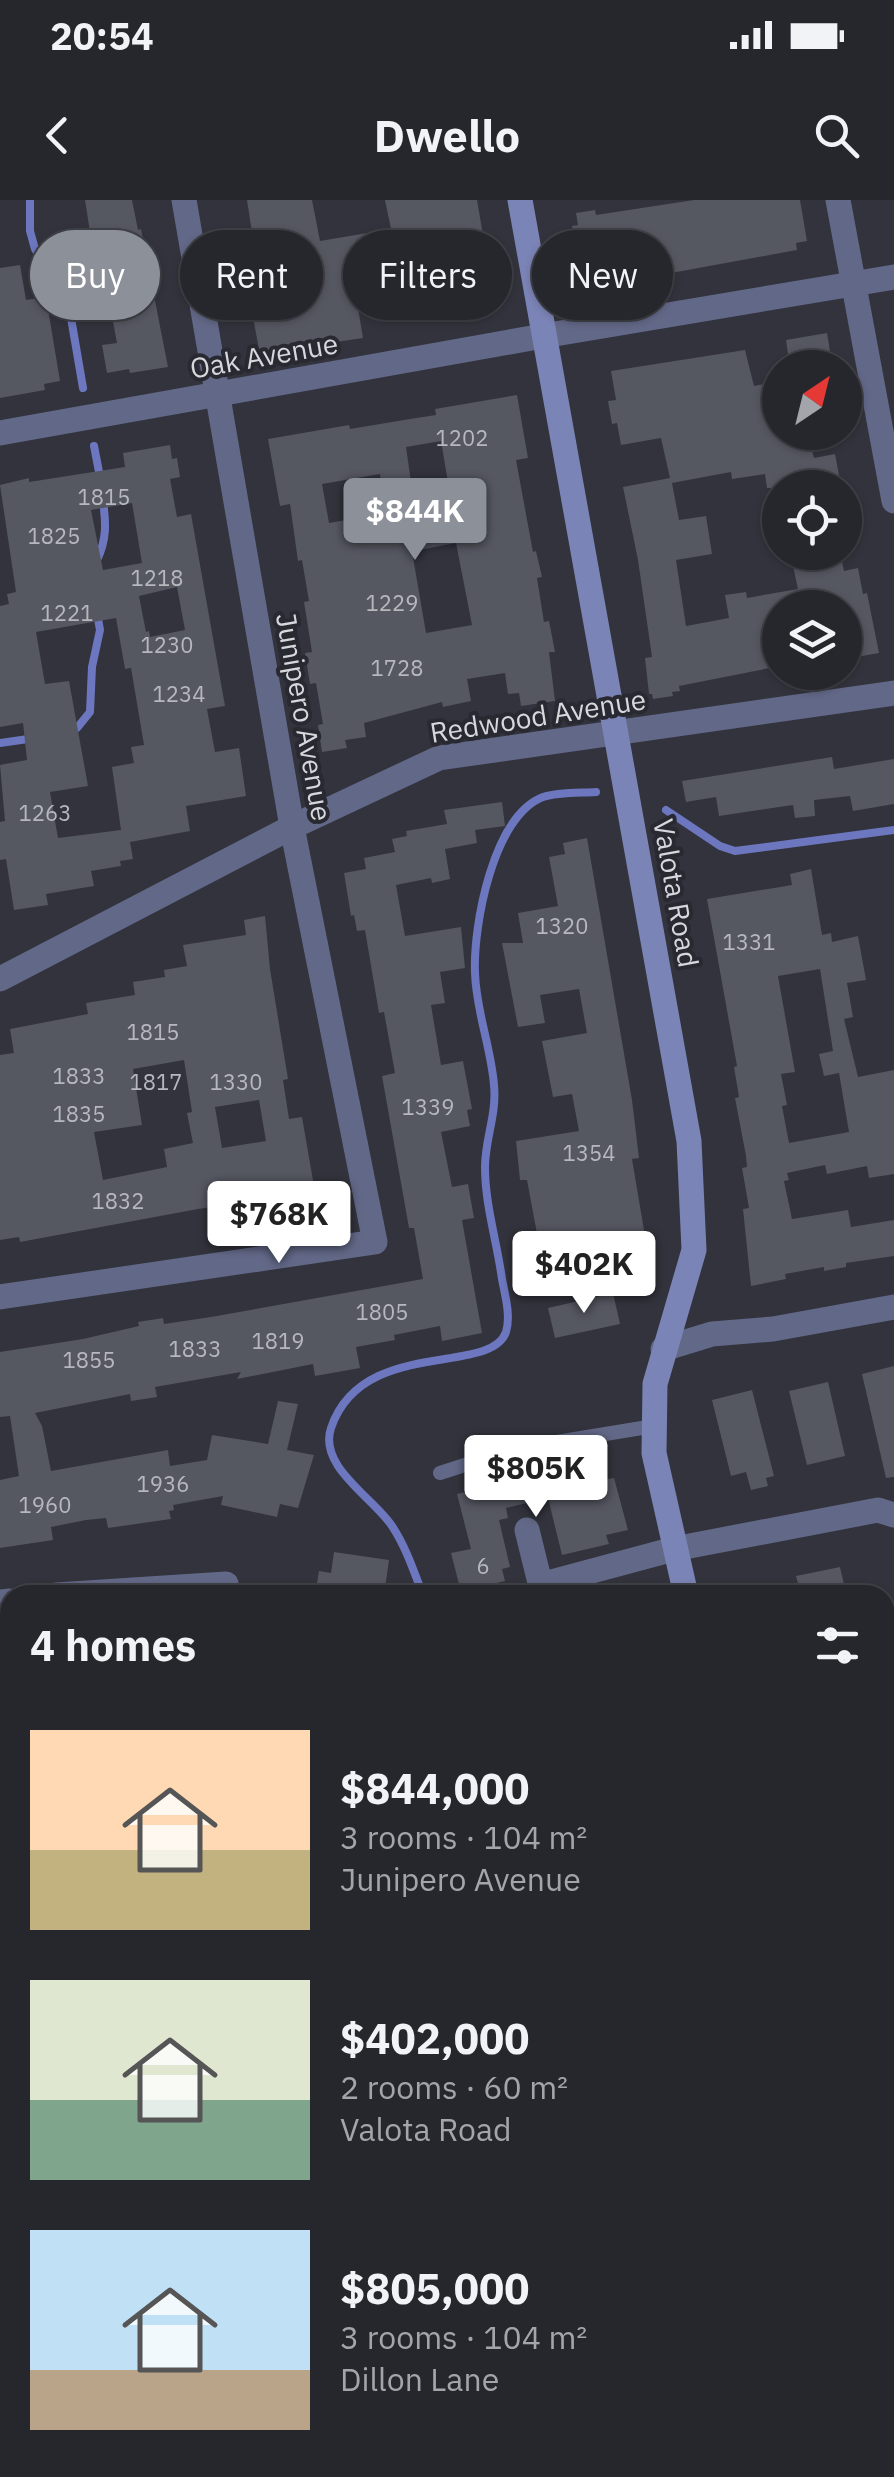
<!DOCTYPE html>
<html lang="en">
<head>
<meta charset="utf-8">
<style>
	body { margin:0; font-family:"IBM Plex Sans",sans-serif; background:#323239; color:#f1f3f6; height:100vh; display:flex; flex-direction:column; font-size:38px; white-space:nowrap }
	* { box-sizing:border-box; margin:0 }
	p { font-size:32px; color:#a4a5aa }
	.icon { flex:none; width:55px; height:55px; fill:none; stroke:currentColor; stroke-width:2; stroke-linecap:round; stroke-linejoin:round }
	.map { position:relative; flex:1; overflow:hidden }
	.drawer { position:absolute; left:0px; top:1385px; width:895px; height:892px; display:flex; flex-direction:column; background:#26262d; border-radius:30px 30px 0 0; box-shadow:0 2px 8px #0004,0 0 0 2px #424349 }
	.drawer>* { flex:none }
	.banner { position:absolute; left:30px; top:30px; width:835px; height:90px; display:flex; gap:20px }
	.needle { width:65px; rotate:35deg }
	.fabs { position:absolute; left:762px; top:150px; display:grid; gap:20px }
	.fabs a { display:grid; place-items:center; width:100px; height:100px; border-radius:50%; background:#26262d; box-shadow:0 2px 8px #0004,0 0 0 2px #424349; font-size:50px }
	.price { position:absolute; translate:-50% -85px; padding:0 22px; border-radius:10px; background:#fff; color:#222; font-size:32px; line-height:65px; filter:drop-shadow(0 2px 5px #0008) }
	.price::after { content:''; position:absolute; left:50%; top:60px; width:30px; height:22px; margin-left:-15px; background:inherit; clip-path:polygon(0 0,100% 0,50% 100%) }
	.price.current { background:#8c9099; color:#fff }
	ul { padding:0; list-style:none }
	li { display:flex; align-items:center; gap:30px; height:250px; padding:0 30px }
	li span { display:grid; place-items:center; flex:none; width:280px; height:200px; border-radius:0px; color:#555 }
	li>.icon { margin-inline-start:auto }
	span .icon { width:120px; height:120px; fill:#fffc; stroke-width:1 }
	li b { font-size:42px }
	h2 { display:flex; justify-content:space-between; align-items:center; height:120px; padding:0 30px; font-size:42px }
	.pill { padding:0 35px; border-radius:45px; background:#26262d; box-shadow:0 2px 8px #0004,0 0 0 2px #424349; font-size:35px; line-height:90px }
	.pill.current { background:#8c9099; color:#fff }
	.status { display:flex; justify-content:space-between; align-items:center; height:70px; padding:0 50px; background:#26262d; direction:ltr }
	.status svg { height:28px; fill:currentColor }
	header { display:flex; justify-content:space-between; align-items:center; height:130px; padding:0 30px; background:#26262d; font-size:45px; font-weight:700 }
	.map>svg:first-child { display:block }
	.lines { fill:none; stroke-linecap:round; stroke-linejoin:round }
	.stream { stroke:#6c77bf; stroke-width:8 }
	.building { fill:#555761; fill-rule:evenodd }
	.lane { stroke:#626887; stroke-width:14 }
	.street { stroke:#626887; stroke-width:25 }
	.secondary { stroke:#7b84b6; stroke-width:25 }
	.labels { text-anchor:middle; stroke-width:8; stroke-linejoin:round; paint-order:stroke }
	.number-label { font-size:22px; fill:#b6b8be }
	.street-label { font-size:28px; fill:#d7d8dd; stroke:#282931 }
</style>
</head>
<body>
<div class="status"><b>20:54</b><svg viewBox="0 0 49 12"><path d="M0 12V9h3v3zM5 12V6h3v6zM10 12V3h3v9zM15 12V0h3v12zM26 1h20v11H26zM47 4h2v5h-2z"/></svg></div>
<header><svg class="icon" aria-label="back" viewBox="0 0 24 24"><path d="M15 5l-7 7 7 7"/></svg>Dwello<svg class="icon" aria-label="search" viewBox="0 0 24 24"><circle cx="10" cy="10" r="6"/><path d="M15 15l6 6"/></svg></header>
<div class="map">
<svg width="894" height="2277" viewBox="0 0 894 2277">
	<rect width="100%" height="100%" fill="#32333c"/>
	<g class="lines">
		<g class="stream">
			<polyline points="30,0 30,31 35,49 57,84 70,112 83,188"/>
			<polyline points="94,246 100,277"/>
			<path d="M97,360C107,339 106,323 103,301"/>
			<polyline points="68,531 77,528 90,512 92,467 100,430 97,413"/>
			<polyline points="0,543 35,538"/>
			<polyline points="666,610 720,646 735,651 894,630"/>
			<path d="M423,1395C414,1372 406,1347 392,1326C374,1298 318,1267 331,1228C362,1137 491,1176 506,1132C511,1116 505,1095 502,1079C497,1042 485,1005 485,967C485,939 497,914 494,885C491,847 476,811 475,773C473,726 493,616 543,597C558,592 579,593 596,592"/>
			<polyline points="305,2277 308,2268"/>
		</g>
	</g>
	<g class="building">
		<polygon points="85,0 132,0 138,30 141,29 168,167 130,173 129,169 107,173 102,145 117,143 105,78 60,85 53,38 90,32"/>
		<polygon points="247,0 312,0 320,41 391,29 385,0 477,0 483,35 488,34 501,102 399,122 395,95 357,102 363,138 336,142 335,136 285,145 286,150 260,155 253,117 258,117 248,40 253,39"/>
		<polygon points="694,0 800,0 807,41 796,43 797,50 622,82 594,86 592,78 581,80 572,26 578,25 576,13 595,10 596,15"/>
		<polygon points="20,65 26,100 46,97 60,181 44,184 45,190 0,198 0,68"/>
		<polygon points="827,133 832,163 790,168 786,140"/>
		<polygon points="745,150 754,186 780,181 780,232 803,232 804,238 809,237 814,258 835,254 840,280 801,288 767,288 765,274 732,279 731,272 672,283 679,320 706,316 712,354 676,360 686,426 729,418 725,395 746,392 747,398 798,389 790,352 840,352 844,371 858,368 863,394 867,393 879,453 845,459 845,408 780,408 780,466 679,486 680,491 672,492 673,496 653,499 652,494 649,494 645,458 652,457 638,360 623,287 670,278 661,238 621,245 617,223 612,224 608,201 616,200 611,171"/>
		<path d="M517,195L528,258L516,260L533,352L536,351L542,377L537,378L544,422L549,421L555,452H549L555,501L521,506L519,493L508,494L505,473L467,479L471,501L443,507L442,502L364,523L366,537L345,540L347,548L322,552L318,525L323,524L316,483L310,484L305,453L312,452L304,402L309,401L302,360L298,361L290,304L280,306L268,239L349,225L350,229L410,219L436,215L435,209ZM441,241L451,300L411,308L419,350L456,343L472,425L426,433L409,334L386,338L366,332L363,317L329,323L322,284L380,274L384,300L413,296L406,247Z"/>
		<path d="M170,245L172,259L177,258L180,277L170,279L177,317L191,314L225,506L207,509L215,552L239,548L246,596L186,606L190,631L130,642L133,659L120,661L121,666L91,671L94,686L46,694L48,705L14,710L6,659L0,660V622L5,621L0,565L27,560L23,523L0,527V406L9,404L7,394L16,392L0,285L29,278V282L125,267L123,253ZM132,303L142,363L103,370L91,310ZM177,387L185,430L150,437L149,431L146,432L139,396ZM116,418L125,469L131,468L144,545L131,547L134,563L112,567L121,630L58,638L50,592L88,586L69,481L45,484L36,432Z"/>
		<polygon points="832,557 834,569 894,559 894,604 853,611 850,596 814,600 815,616 795,618 793,605 719,616 716,597 686,602 682,581"/>
		<polygon points="502,602 505,626 475,630 477,643 445,649 450,679 432,683 431,678 396,685 405,736 461,727 465,768 440,772 445,803 431,805 441,865 463,861 472,909 467,910 470,926 441,932 452,987 468,984 474,1018 462,1020 482,1133 442,1141 440,1126 394,1135 395,1140 356,1147 360,1168 315,1176 313,1164 237,1179 241,1172 155,1187 157,1197 131,1201 130,1194 35,1213 42,1226 51,1271 168,1250 170,1266 207,1260 212,1235 268,1244 278,1201 298,1204 287,1250 314,1255 298,1308 280,1304 277,1317 221,1305 223,1296 173,1305 174,1310 169,1311 171,1319 108,1328 106,1318 86,1320 51,1327 53,1340 0,1348 0,1280 19,1276 10,1216 0,1217 0,1152 83,1139 139,1126 138,1122 163,1118 164,1124 211,1117 423,1079 414,1028 409,1028 382,876 395,873 384,812 379,813 365,730 357,731 354,715 351,716 344,673 366,669 364,658 395,652 392,639 407,636 406,631 447,624 444,610"/>
		<polygon points="587,638 632,900 639,958 632,959 645,1036 604,1043 604,1038 540,1050 527,980 520,980 516,941 579,931 572,894 553,897 542,841 587,833 579,789 540,795 545,823 518,827 502,743 523,743 518,713 558,706 549,657 565,654 563,643"/>
		<path d="M811,669L822,735L831,733L832,742L858,736L866,780L847,783L853,817L844,819L858,877L894,870V974L869,978L867,966L827,974L825,965L787,973L789,980L784,981L792,1019L848,1010L851,1027L894,1020V1056L846,1063V1067L824,1071V1067L785,1074L786,1079L751,1086L743,1009L749,1008L742,968L747,967L746,956L735,898L739,897L734,867L737,866L707,699L792,685L790,674ZM820,769L833,851L819,854L824,876L839,873L849,932L789,943L782,906L787,905L781,874L795,872L778,776Z"/>
		<path d="M265,716L270,769L288,879L283,880L289,919L302,917L315,992L198,1009L20,1042L19,1037L0,1040V855L14,853L10,829L88,814L86,803L135,795L133,782L165,777L164,770L187,766L183,745L246,735L244,720ZM184,860L192,912L187,913L193,943L164,949L167,967L103,980L94,932L142,925L133,869ZM259,900L266,941L222,948L215,907Z"/>
		<polygon points="613,1093 620,1124 555,1138 548,1108"/>
		<polygon points="894,1166 894,1277 886,1278 862,1174"/>
		<polygon points="828,1182 845,1256 807,1265 789,1191"/>
		<polygon points="752,1190 774,1276 766,1278 768,1286 751,1290 746,1272 731,1276 712,1200"/>
		<polygon points="600,1266 603,1280 614,1278 628,1330 606,1335 609,1344 562,1355 548,1298 506,1308 508,1318 499,1320 510,1367 502,1369 505,1381 461,1392 451,1353 471,1349 457,1294 525,1277 527,1284"/>
		<polygon points="334,1352 389,1360 384,1395 315,1395 319,1371 331,1373"/>
		<polygon points="840,1367 846,1393 801,1395 796,1376"/>
	</g>
	<g class="lines">
		<polyline class="lane" points="440,1273 514,1249 654,1226"/>
		<g class="street">
			<polyline points="838,0 894,301"/>
			<polyline points="0,233 543,136 894,77"/>
			<polyline points="0,779 292,627 439,558 894,493"/>
			<polyline points="0,1097 375,1042 292,627 184,0"/>
			<polyline points="663,1149 712,1134 773,1129 894,1107"/>
			<polyline points="527,1330 543,1395"/>
			<polyline points="540,1385 674,1349 878,1310 894,1315"/>
			<polyline points="56,1395 226,1384"/>
			<polyline points="0,1402 10,1401"/>
			<polyline points="885,1626 894,1624"/>
			<polyline points="885,2009 894,2007"/>
			<polyline points="0,2163 10,2161"/>
		</g>
		<g class="secondary">
			<polyline points="520,0 689,941 694,1050 655,1184 654,1253 686,1395"/>
			<polyline points="885,2250 891,2277"/>
		</g>
	</g>
	<g class="labels">
		<g class="number-label">
			<text x="462" y="246">1202</text>
			<text x="104" y="305">1815</text>
			<text x="54" y="344">1825</text>
			<text x="157" y="386">1218</text>
			<text x="392" y="411">1229</text>
			<text x="67" y="421">1221</text>
			<text x="167" y="453">1230</text>
			<text x="397" y="476">1728</text>
			<text x="179" y="502">1234</text>
			<text x="45" y="621">1263</text>
			<text x="562" y="734">1320</text>
			<text x="749" y="750">1331</text>
			<text x="153" y="840">1815</text>
			<text x="79" y="884">1833</text>
			<text x="156" y="890">1817</text>
			<text x="236" y="890">1330</text>
			<text x="428" y="915">1339</text>
			<text x="79" y="922">1835</text>
			<text x="589" y="961">1354</text>
			<text x="118" y="1009">1832</text>
			<text x="382" y="1120">1805</text>
			<text x="278" y="1149">1819</text>
			<text x="195" y="1157">1833</text>
			<text x="89" y="1168">1855</text>
			<text x="163" y="1292">1936</text>
			<text x="45" y="1313">1960</text>
			<text x="483" y="1374">6</text>
		</g>
		<g class="street-label">
			<text transform="translate(264 156) rotate(-10)" y="10">Oak Avenue</text>
			<text transform="translate(538 516) rotate(-9)" y="10">Redwood Avenue</text>
			<text transform="translate(304 517) rotate(80)" y="10">Junipero Avenue</text>
			<text transform="translate(676 693) rotate(80)" y="10">Valota Road</text>
		</g>
	</g>
</svg>
<div class="fabs">
<a><svg class="needle" viewBox="-14 -14 28 28"><path d="M0-13l5 13h-10z" fill="#e53935"/><path d="M0 13l5-13h-10z" fill="#a4a5aa"/></svg></a>
<a><svg class="icon" aria-label="locate" viewBox="0 0 24 24"><circle cx="12" cy="12" r="6"/><path d="M12 2v4M12 18v4M2 12h4M18 12h4"/></svg></a>
<a><svg class="icon" aria-label="layers" viewBox="0 0 24 24"><path d="M12 4l9 5-9 5-9-5zM3 14l9 5 9-5"/></svg></a>
</div>
<b class="price current" style="left:415px;top:363px">$844K</b>
<b class="price" style="left:279px;top:1066px">$768K</b>
<b class="price" style="left:584px;top:1116px">$402K</b>
<b class="price" style="left:536px;top:1320px">$805K</b>
<div class="banner">
<a class="pill current">Buy</a>
<a class="pill">Rent</a>
<a class="pill">Filters</a>
<a class="pill">New</a>
</div>
<section class="drawer">
<h2>4 homes<svg class="icon" aria-label="filters" viewBox="0 0 24 24"><path d="M4 7h16M4 17h16"/><circle cx="9" cy="7" r="2"/><circle cx="15" cy="17" r="2"/></svg></h2>
<ul>
<li><span style="background:linear-gradient(#ffd9b3 60%,#c2b280 0)"><svg class="icon" aria-label="home" viewBox="0 0 24 24"><path d="M3 11l9-7 9 7M6 9v11h12V9"/></svg></span><div><b>$844,000</b><p>3 rooms · 104 m²</p><p>Junipero Avenue</p></div></li>
<li><span style="background:linear-gradient(#dfe7d0 60%,#7fa58c 0)"><svg class="icon" aria-label="home" viewBox="0 0 24 24"><path d="M3 11l9-7 9 7M6 9v11h12V9"/></svg></span><div><b>$402,000</b><p>2 rooms · 60 m²</p><p>Valota Road</p></div></li>
<li><span style="background:linear-gradient(#bfe0f5 70%,#b9a48a 0)"><svg class="icon" aria-label="home" viewBox="0 0 24 24"><path d="M3 11l9-7 9 7M6 9v11h12V9"/></svg></span><div><b>$805,000</b><p>3 rooms · 104 m²</p><p>Dillon Lane</p></div></li>
</ul>
</section>
</div>
</body>
</html>
